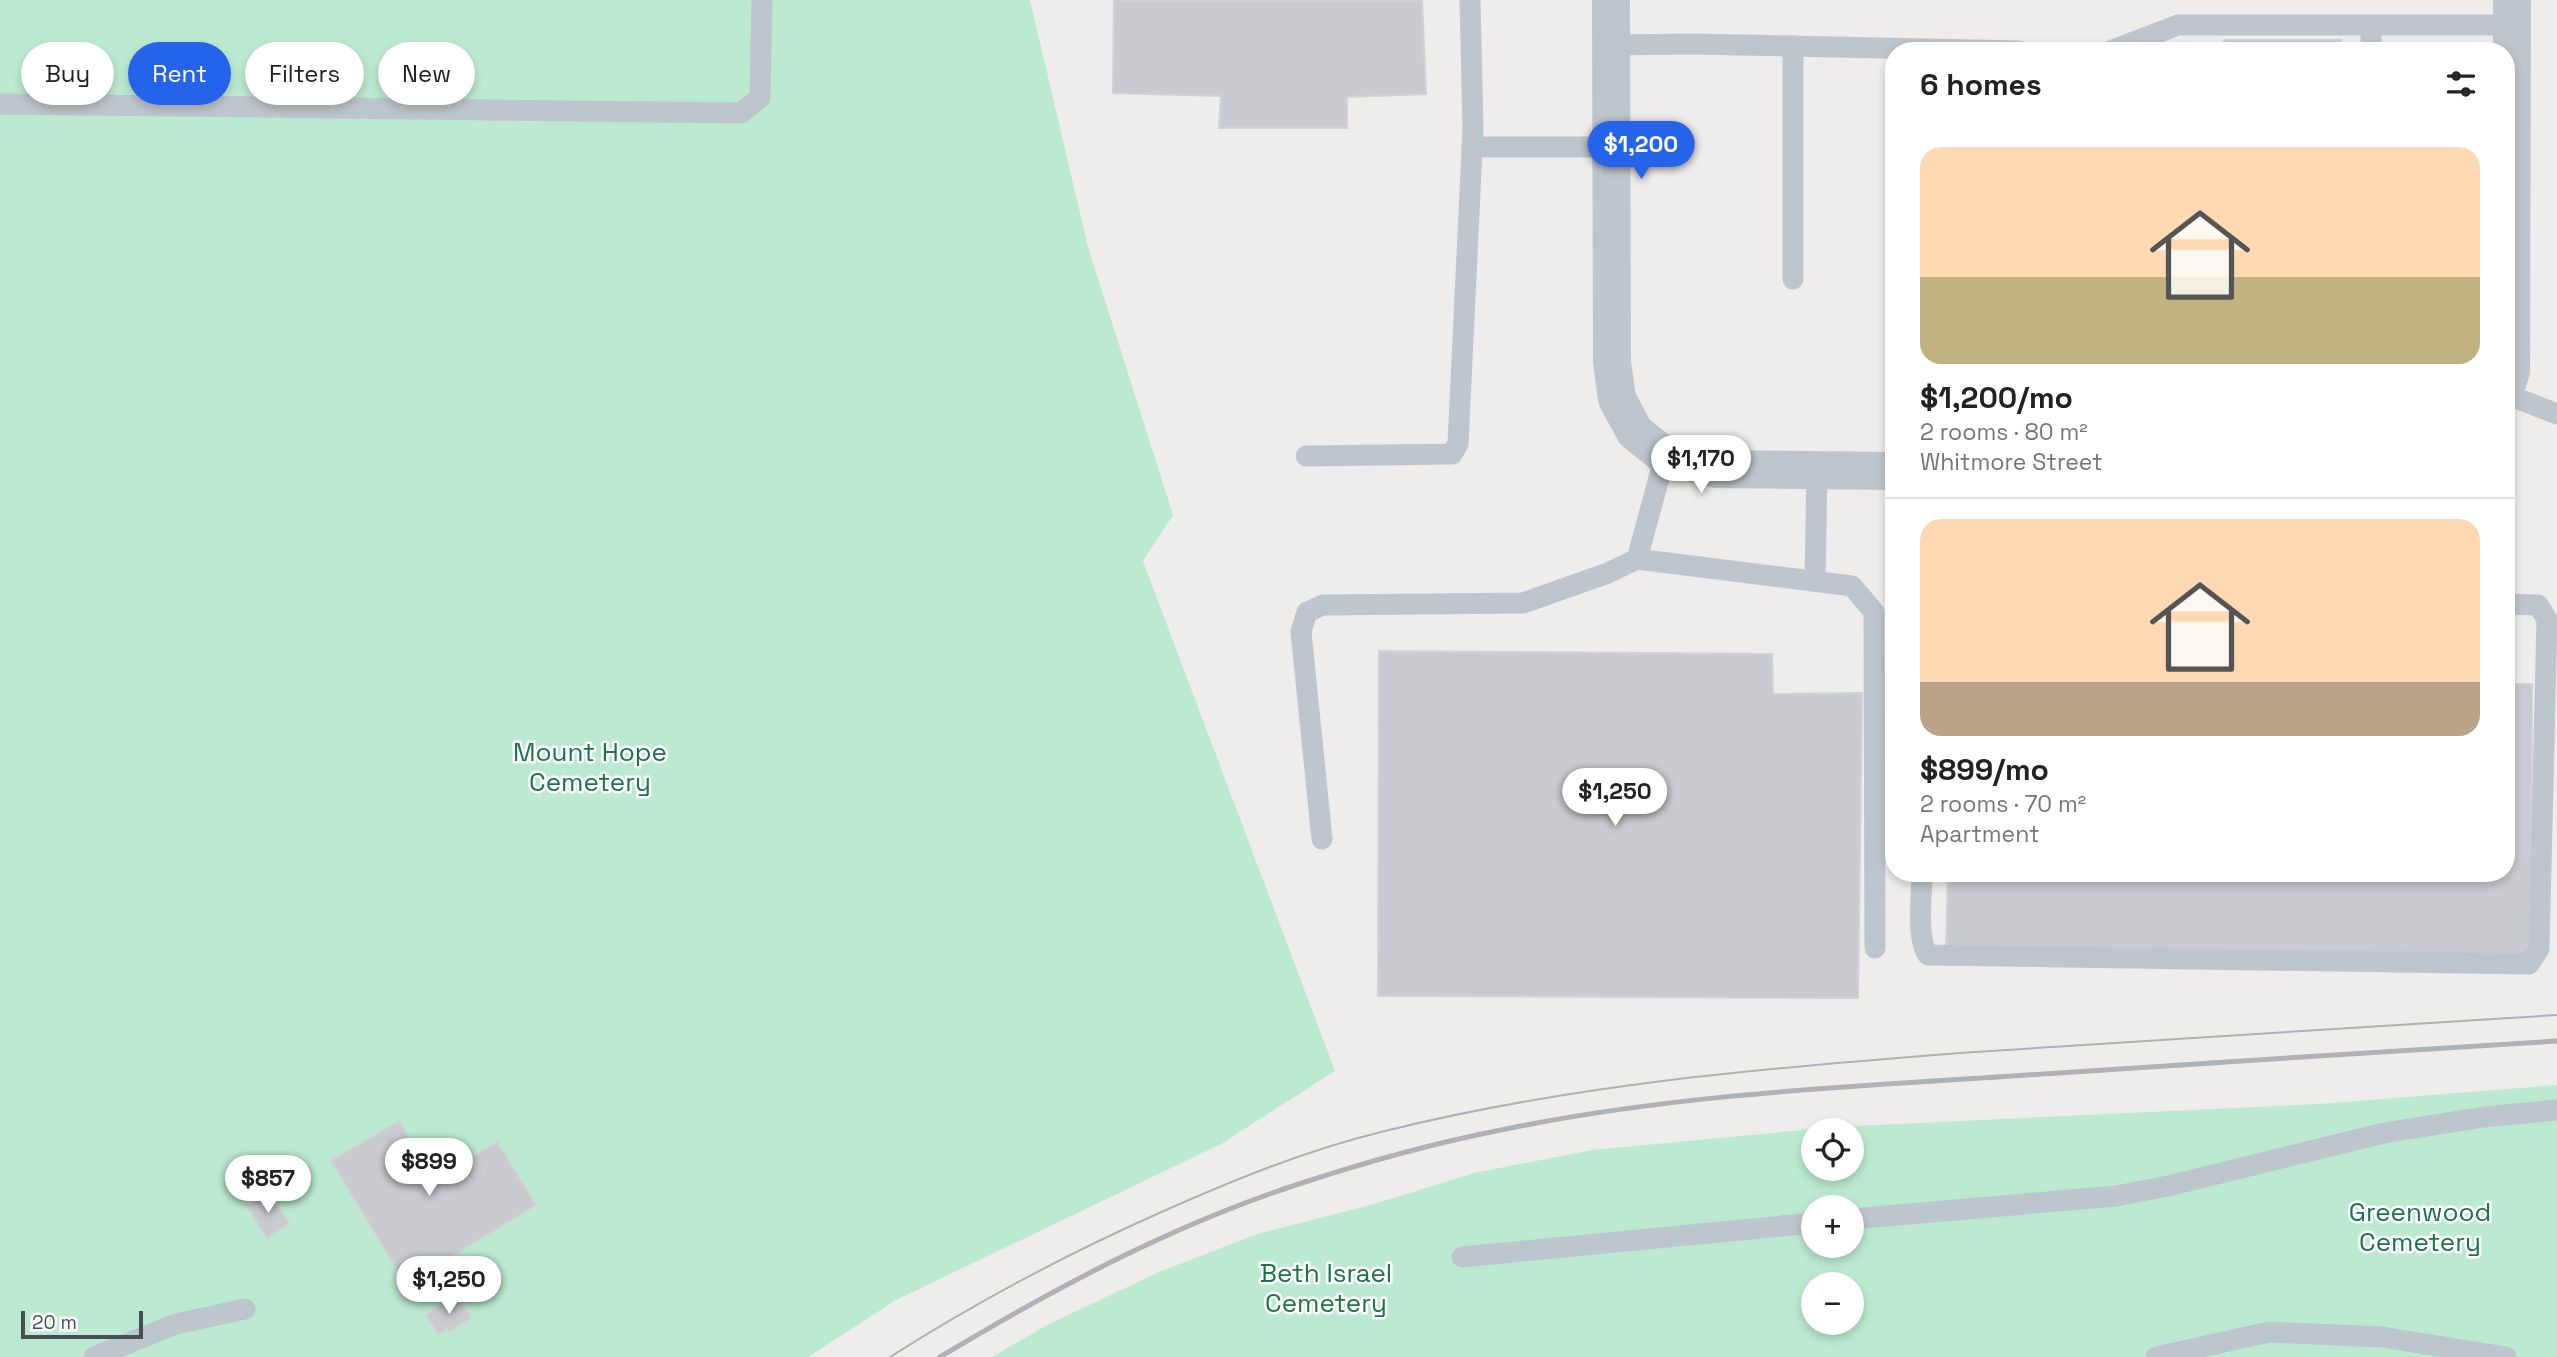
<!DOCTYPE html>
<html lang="en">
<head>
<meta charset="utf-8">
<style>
	body { margin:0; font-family:"Space Grotesk",sans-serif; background:#f6f6f6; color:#222; height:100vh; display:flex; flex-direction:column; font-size:26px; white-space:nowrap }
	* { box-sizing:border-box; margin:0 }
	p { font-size:23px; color:#767676 }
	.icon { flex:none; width:38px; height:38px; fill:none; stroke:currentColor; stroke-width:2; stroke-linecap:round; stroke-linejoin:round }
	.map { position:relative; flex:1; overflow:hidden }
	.panel { position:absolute; left:1885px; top:42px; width:630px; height:840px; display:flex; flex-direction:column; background:#fff; border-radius:28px; box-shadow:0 4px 10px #0003 }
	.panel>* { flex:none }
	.guide { position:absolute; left:21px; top:42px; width:665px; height:63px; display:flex; gap:14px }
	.fabs { position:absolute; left:1801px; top:1118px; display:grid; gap:14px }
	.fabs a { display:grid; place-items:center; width:63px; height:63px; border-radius:50%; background:#fff; box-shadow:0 4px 10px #0003; font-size:35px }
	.scale { position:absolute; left:21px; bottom:18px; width:122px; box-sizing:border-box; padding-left:7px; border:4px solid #464e58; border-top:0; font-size:19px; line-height:24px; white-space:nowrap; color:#464e58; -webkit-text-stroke:5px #fff; paint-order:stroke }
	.price { position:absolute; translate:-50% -60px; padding:0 16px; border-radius:24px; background:#fff; color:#222; font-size:23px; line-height:46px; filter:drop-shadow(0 2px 4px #0008) }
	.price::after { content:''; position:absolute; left:50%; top:42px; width:21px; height:16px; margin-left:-10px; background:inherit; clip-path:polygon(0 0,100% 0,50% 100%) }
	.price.active { background:#2563eb; color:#fff }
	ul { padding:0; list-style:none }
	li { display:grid; align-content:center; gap:14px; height:371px; padding:0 35px }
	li+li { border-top:2px solid #e0e0e0 }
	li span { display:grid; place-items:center; height:217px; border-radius:21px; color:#555 }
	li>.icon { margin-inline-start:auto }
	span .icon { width:126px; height:126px; fill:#fffc; stroke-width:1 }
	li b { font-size:30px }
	h2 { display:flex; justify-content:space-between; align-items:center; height:84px; padding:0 35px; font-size:30px }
	.chip { padding:0 24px; border-radius:32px; background:#fff; box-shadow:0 4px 10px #0003; font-size:24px; line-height:63px }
	.chip.active { background:#2563eb; color:#fff }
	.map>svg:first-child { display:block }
	.green { fill:#bcead0; fill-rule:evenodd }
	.building { fill:#cacbd1; stroke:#d0d2d7; stroke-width:2 }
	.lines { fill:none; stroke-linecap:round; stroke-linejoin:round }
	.lane { stroke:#bec6cd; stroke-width:21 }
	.street { stroke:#bec6cd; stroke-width:38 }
	.tram { stroke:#afb1b6; stroke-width:2 }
	.rail { stroke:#afb1b6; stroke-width:5 }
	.labels { text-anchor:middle; stroke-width:5; stroke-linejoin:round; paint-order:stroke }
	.park-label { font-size:26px; fill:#1d724c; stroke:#fff }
</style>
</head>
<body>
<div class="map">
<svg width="2557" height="1357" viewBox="0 0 2557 1357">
	<rect width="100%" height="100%" fill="#efecec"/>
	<g class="green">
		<polygon points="0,0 1030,0 1088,247 1173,515 1143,561 1335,1071 1221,1144 896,1300 808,1357 0,1357"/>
		<path d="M2557,1085V1357H992L1047,1325L1159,1272L1257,1234L1374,1204L1474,1173L1592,1150L1834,1127L2319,1104ZM1813,1130H1852V1169H1813ZM1813,1208H1852V1246H1813ZM1813,1284H1852V1323H1813Z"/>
	</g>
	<g class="building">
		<polygon points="1114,0 1422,0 1426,94 1347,97 1347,128 1219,128 1221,96 1113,93"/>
		<rect x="2224" y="40" width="117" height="11"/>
		<polygon points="1379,651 1772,654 1773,694 1862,693 1858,998 1378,996"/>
		<polygon points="2506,684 2532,684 2531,956 1946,951 1948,873 2506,873"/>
		<polygon points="399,1121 419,1154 435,1145 450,1171 497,1142 536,1205 406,1284 331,1161"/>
		<polygon points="269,1192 289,1223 267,1238 247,1206"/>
		<polygon points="457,1296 471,1318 449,1332 447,1328 438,1334 426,1315"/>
	</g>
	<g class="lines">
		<g class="lane">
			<polyline points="1611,45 1693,44 2019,51"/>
			<polyline points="1793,46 1793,279"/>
			<polyline points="2110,51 2178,25 2512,25"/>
			<polyline points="2371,51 2371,25"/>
			<polyline points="0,104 741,113 760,98 762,0"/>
			<polyline points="1472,147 1611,147"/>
			<polyline points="2506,394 2557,414"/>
			<polyline points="1306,456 1452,454 1458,444 1473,129 1470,0"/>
			<polyline points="1637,559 1852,586 1874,612 1875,948"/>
			<polyline points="1815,580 1817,470"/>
			<polyline points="1322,839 1301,632 1307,612 1323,605 1523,603 1608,573 1637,559 1665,456"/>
			<path d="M1922,873C1922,894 1916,939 1928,955L2529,964L2539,949L2547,619L2538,605L2506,604"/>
			<polyline points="1852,1219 2116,1196 2168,1186 2384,1133 2484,1117 2557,1110"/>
			<polyline points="1462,1257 1813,1223"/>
			<polyline points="94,1357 176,1324 245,1309"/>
			<polyline points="2156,1357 2269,1332 2382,1337 2506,1357"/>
		</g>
		<g class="street">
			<polyline points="1611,0 1612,362 1617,399 1635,432 1665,456 1717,469 1894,471"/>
			<polyline points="2506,387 2511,371 2512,0"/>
		</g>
		<path class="tram" d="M890,1357C975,1303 1065,1255 1157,1214C1231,1181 1306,1150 1385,1131C1574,1084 1766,1068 1960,1053C2159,1039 2358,1028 2557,1015"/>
		<path class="rail" d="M940,1357C1055,1288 1174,1224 1302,1183C1366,1162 1431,1144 1496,1131C1666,1095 1841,1087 2013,1076C2194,1064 2376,1052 2557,1041"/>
	</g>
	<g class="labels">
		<g class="park-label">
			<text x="590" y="761">Mount Hope<tspan x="590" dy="30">Cemetery</tspan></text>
			<text x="2420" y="1221">Greenwood<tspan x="2420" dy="30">Cemetery</tspan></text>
			<text x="1326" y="1282">Beth Israel<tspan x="1326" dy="30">Cemetery</tspan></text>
		</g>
	</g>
</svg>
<div class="fabs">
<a><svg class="icon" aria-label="locate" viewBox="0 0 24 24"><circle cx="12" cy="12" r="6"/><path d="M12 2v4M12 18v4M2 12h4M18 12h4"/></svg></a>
<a>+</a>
<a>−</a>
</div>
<div class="scale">20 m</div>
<b class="price active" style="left:1641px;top:181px">$1,200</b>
<b class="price" style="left:1701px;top:495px">$1,170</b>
<b class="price" style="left:1615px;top:828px">$1,250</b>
<b class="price" style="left:429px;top:1198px">$899</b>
<b class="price" style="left:268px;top:1215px">$857</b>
<b class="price" style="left:449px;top:1316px">$1,250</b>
<div class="guide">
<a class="chip">Buy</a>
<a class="chip active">Rent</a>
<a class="chip">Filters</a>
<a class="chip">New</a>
</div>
<section class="panel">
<h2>6 homes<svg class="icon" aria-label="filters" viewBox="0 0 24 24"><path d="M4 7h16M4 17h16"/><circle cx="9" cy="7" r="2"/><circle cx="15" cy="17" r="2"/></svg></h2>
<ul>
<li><span style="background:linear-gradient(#ffd9b3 60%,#c2b280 0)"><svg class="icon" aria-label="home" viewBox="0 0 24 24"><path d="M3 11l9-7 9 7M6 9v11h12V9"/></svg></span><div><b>$1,200/mo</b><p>2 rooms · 80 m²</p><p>Whitmore Street</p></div></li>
<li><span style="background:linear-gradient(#ffd9b3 75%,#b9a48a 0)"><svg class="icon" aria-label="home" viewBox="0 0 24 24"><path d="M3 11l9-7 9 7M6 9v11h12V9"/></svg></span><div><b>$899/mo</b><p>2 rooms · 70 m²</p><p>Apartment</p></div></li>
</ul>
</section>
</div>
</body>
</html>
